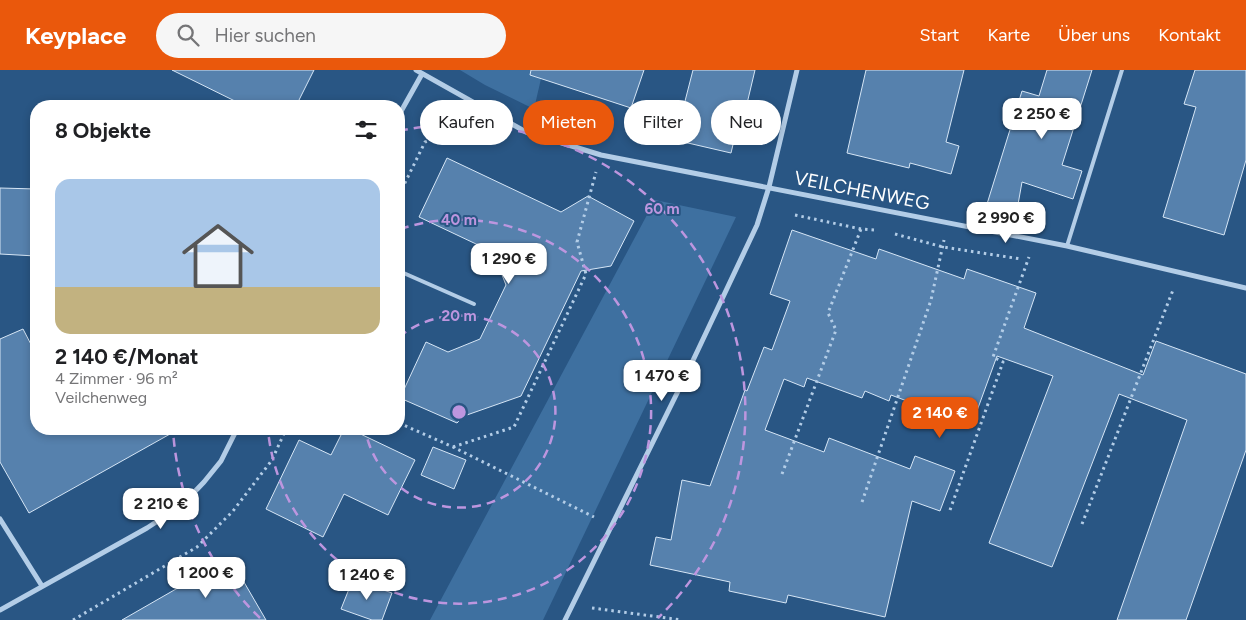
<!DOCTYPE html>
<html lang="de">
<head>
<meta charset="utf-8">
<style>
	body { margin:0; font-family:Figtree,sans-serif; background:#f6f6f6; color:#202124; height:100vh; display:flex; flex-direction:column; font-size:19px; white-space:nowrap }
	* { box-sizing:border-box; margin:0 }
	p { font-size:16px; color:#757577 }
	.icon { flex:none; width:28px; height:28px; fill:none; stroke:currentColor; stroke-width:2; stroke-linecap:round; stroke-linejoin:round }
	.map { position:relative; flex:1; overflow:hidden }
	.side { position:absolute; left:30px; top:30px; width:375px; height:335px; display:flex; flex-direction:column; background:#fff; border-radius:20px; box-shadow:0 2px 8px #0003 }
	.side>* { flex:none }
	.banner { position:absolute; left:420px; top:30px; width:475px; height:45px; display:flex; gap:10px }
	.price { position:absolute; translate:-50% -42px; padding:0 11px; border-radius:10px; background:#fff; color:#222; font-size:16px; line-height:32px; filter:drop-shadow(0 1px 2px #0008) }
	.price::after { content:''; position:absolute; left:50%; top:30px; width:15px; height:11px; margin-left:-8px; background:inherit; clip-path:polygon(0 0,100% 0,50% 100%) }
	.price.current { background:#ea580c; color:#fff }
	ul { padding:0; list-style:none }
	li { display:grid; align-content:center; gap:10px; height:265px; padding:0 25px }
	li+li { border-top:1px solid #e0e0e0 }
	li span { display:grid; place-items:center; height:155px; border-radius:15px; color:#555 }
	li>.icon { margin-inline-start:auto }
	span .icon { width:90px; height:90px; fill:#fffc; stroke-width:1 }
	li b { font-size:21px }
	h2 { display:flex; justify-content:space-between; align-items:center; height:60px; padding:0 25px; font-size:21px }
	.chip { padding:0 18px; border-radius:22px; background:#fff; box-shadow:0 2px 8px #0003; font-size:18px; line-height:45px }
	.chip.current { background:#ea580c; color:#fff }
	header { display:flex; align-items:center; gap:30px; box-sizing:border-box; height:70px; padding:0 25px; background:#ea580c; color:#fff }
	header strong { font-size:24px }
	nav { display:flex; gap:28px; margin-inline-start:auto; font-size:18px }
	.search { width:350px; height:45px; background:#f6f6f6; display:flex; align-items:center; gap:12px; box-sizing:border-box; padding:0 18px; border-radius:28px; color:#757577; font-size:19px }
	.map>svg:first-child { display:block }
	.green { fill:#3e70a0 }
	.building { fill:#5681ad; stroke:#d6e6f6 }
	.lines { fill:none; stroke-linecap:round; stroke-linejoin:round }
	.path { stroke:#b3cde7; stroke-width:3; stroke-dasharray:2.5 4; stroke-linecap:butt }
	.service { stroke:#b3cde7; stroke-width:4 }
	.minor { stroke:#b3cde7; stroke-width:5 }
	.ring { fill:none; stroke:#bd96df; stroke-width:2.5; stroke-dasharray:9 6 }
	.labels { text-anchor:middle; stroke-width:4; stroke-linejoin:round; paint-order:stroke }
	.street-label { font-size:19px; fill:#fff; stroke:#295684 }
	.centre { fill:#bd96df; stroke:#295684; stroke-width:2.5 }
	.ring-label { font-size:15px; text-anchor:middle; font-weight:bold; fill:#bd96df; stroke:#295684; stroke-width:4; stroke-linejoin:round; paint-order:stroke }
</style>
</head>
<body>
<header>
<strong>Keyplace</strong>
<div class="search"><svg class="icon" aria-label="search" viewBox="0 0 24 24"><circle cx="10" cy="10" r="6"/><path d="M15 15l6 6"/></svg>Hier suchen</div>
<nav><a>Start</a><a>Karte</a><a>Über uns</a><a>Kontakt</a></nav>
</header>
<div class="map">
<svg width="1246" height="550" viewBox="0 0 1246 550">
	<rect width="100%" height="100%" fill="#295684"/>
	<g class="green">
		<polygon points="460,0 543,0 534,39 485,15"/>
		<polygon points="655,130 736,147 543,550 430,550"/>
	</g>
	<g class="building">
		<polygon points="172,0 314,0 296,36 245,36"/>
		<polygon points="531,0 644,0 631,38 530,5"/>
		<polygon points="693,0 755,0 740,63 736,62 731,83 675,70"/>
		<polygon points="866,0 964,0 946,72 959,76 951,104 910,93 909,98 847,83"/>
		<polygon points="1047,0 1092,0 1062,95 1082,101 1073,129 1022,112 1017,140 987,134 1022,21 1039,26"/>
		<polygon points="1195,0 1246,0 1246,90 1224,165 1163,147 1196,37 1184,34"/>
		<polygon points="447,88 561,142 588,126 634,151 611,196 581,201 521,326 464,346 457,353 400,328 426,272 448,282 480,269 506,215 493,182 419,147"/>
		<polygon points="0,118 36,119 36,186 0,184"/>
		<polygon points="792,160 876,189 879,179 964,209 967,199 1036,223 1024,258 1143,305 1156,271 1246,304 1246,380 1186,550 1117,550 1187,350 1119,324 1052,497 989,473 1053,306 997,286 974,349 949,339 947,346 891,325 889,331 865,321 862,328 807,308 804,317 784,309 765,360 824,382 829,368 910,399 915,386 955,401 940,441 912,431 885,547 788,525 786,533 729,521 730,512 650,495 656,467 671,470 682,410 710,416 745,320 747,321 764,277 772,280 790,231 770,224"/>
		<polygon points="23,259 36,284 36,359 179,359 29,443 0,392 0,269"/>
		<polygon points="344,359 350,359 415,390 388,445 344,424 323,467 266,439 299,370 331,385"/>
		<polygon points="433,377 466,390 454,419 421,405"/>
		<polygon points="230,488 266,550 122,550"/>
		<polygon points="353,509 392,523 382,550 372,550 341,539"/>
	</g>
	<g class="lines">
		<g class="path">
			<polyline points="399,125 425,72 473,54"/>
			<polyline points="795,145 861,159 874,160"/>
			<polyline points="895,164 943,177 1021,189"/>
			<polyline points="399,353 453,377 594,447"/>
			<polyline points="453,377 514,357 586,204 577,172 596,102"/>
			<polyline points="782,404 836,260 828,243 861,159"/>
			<polyline points="862,432 931,230 944,170"/>
			<polyline points="950,440 1003,292 993,287 1029,187"/>
			<polyline points="1082,454 1173,220"/>
			<polyline points="592,538 682,550"/>
			<polyline points="73,550 197,477 233,441 272,390 286,359"/>
		</g>
		<g class="service">
			<polyline points="1067,176 1122,0"/>
			<polyline points="399,201 474,234"/>
		</g>
		<g class="minor">
			<polyline points="416,0 526,62 601,85 1067,176 1246,218"/>
			<polyline points="399,45 422,4"/>
			<polyline points="0,449 42,516"/>
			<polyline points="0,540 147,458 182,435 204,412 221,391 237,359"/>
			<polyline points="565,550 688,301 757,155 769,117 797,0"/>
		</g>
	</g>
	<g class="ring">
		<path d="M399 267A96 96 0 1 1 365 359"/>
		<path d="M400 159A192 192 0 1 1 268 360"/>
		<path d="M260 548A287 287 0 0 1 173 360M399 61A287 287 0 0 1 658 548"/>
	</g>
	<g class="labels">
		<g class="street-label">
			<text transform="translate(862 120) rotate(11)" y="7">VEILCHENWEG</text>
		</g>
	</g>
	<circle cx="459" cy="342" r="8" class="centre"/>
	<g class="ring-label">
		<text x="662" y="144">60 m</text>
		<text x="459" y="155">40 m</text>
		<text x="459" y="251">20 m</text>
	</g>
</svg>
<b class="price" style="left:1042px;top:70px">2 250 €</b>
<b class="price" style="left:1006px;top:174px">2 990 €</b>
<b class="price" style="left:509px;top:215px">1 290 €</b>
<b class="price" style="left:662px;top:332px">1 470 €</b>
<b class="price current" style="left:940px;top:369px">2 140 €</b>
<b class="price" style="left:161px;top:460px">2 210 €</b>
<b class="price" style="left:206px;top:529px">1 200 €</b>
<b class="price" style="left:367px;top:531px">1 240 €</b>
<div class="banner">
<a class="chip">Kaufen</a>
<a class="chip current">Mieten</a>
<a class="chip">Filter</a>
<a class="chip">Neu</a>
</div>
<section class="side">
<h2>8 Objekte<svg class="icon" aria-label="filters" viewBox="0 0 24 24"><path d="M4 7h16M4 17h16"/><circle cx="9" cy="7" r="2"/><circle cx="15" cy="17" r="2"/></svg></h2>
<ul>
<li><span style="background:linear-gradient(#a9c7e8 70%,#c2b280 0)"><svg class="icon" aria-label="home" viewBox="0 0 24 24"><path d="M3 11l9-7 9 7M6 9v11h12V9"/></svg></span><div><b>2 140 €/Monat</b><p>4 Zimmer · 96 m²</p><p>Veilchenweg</p></div></li>
</ul>
</section>
</div>
</body>
</html>
